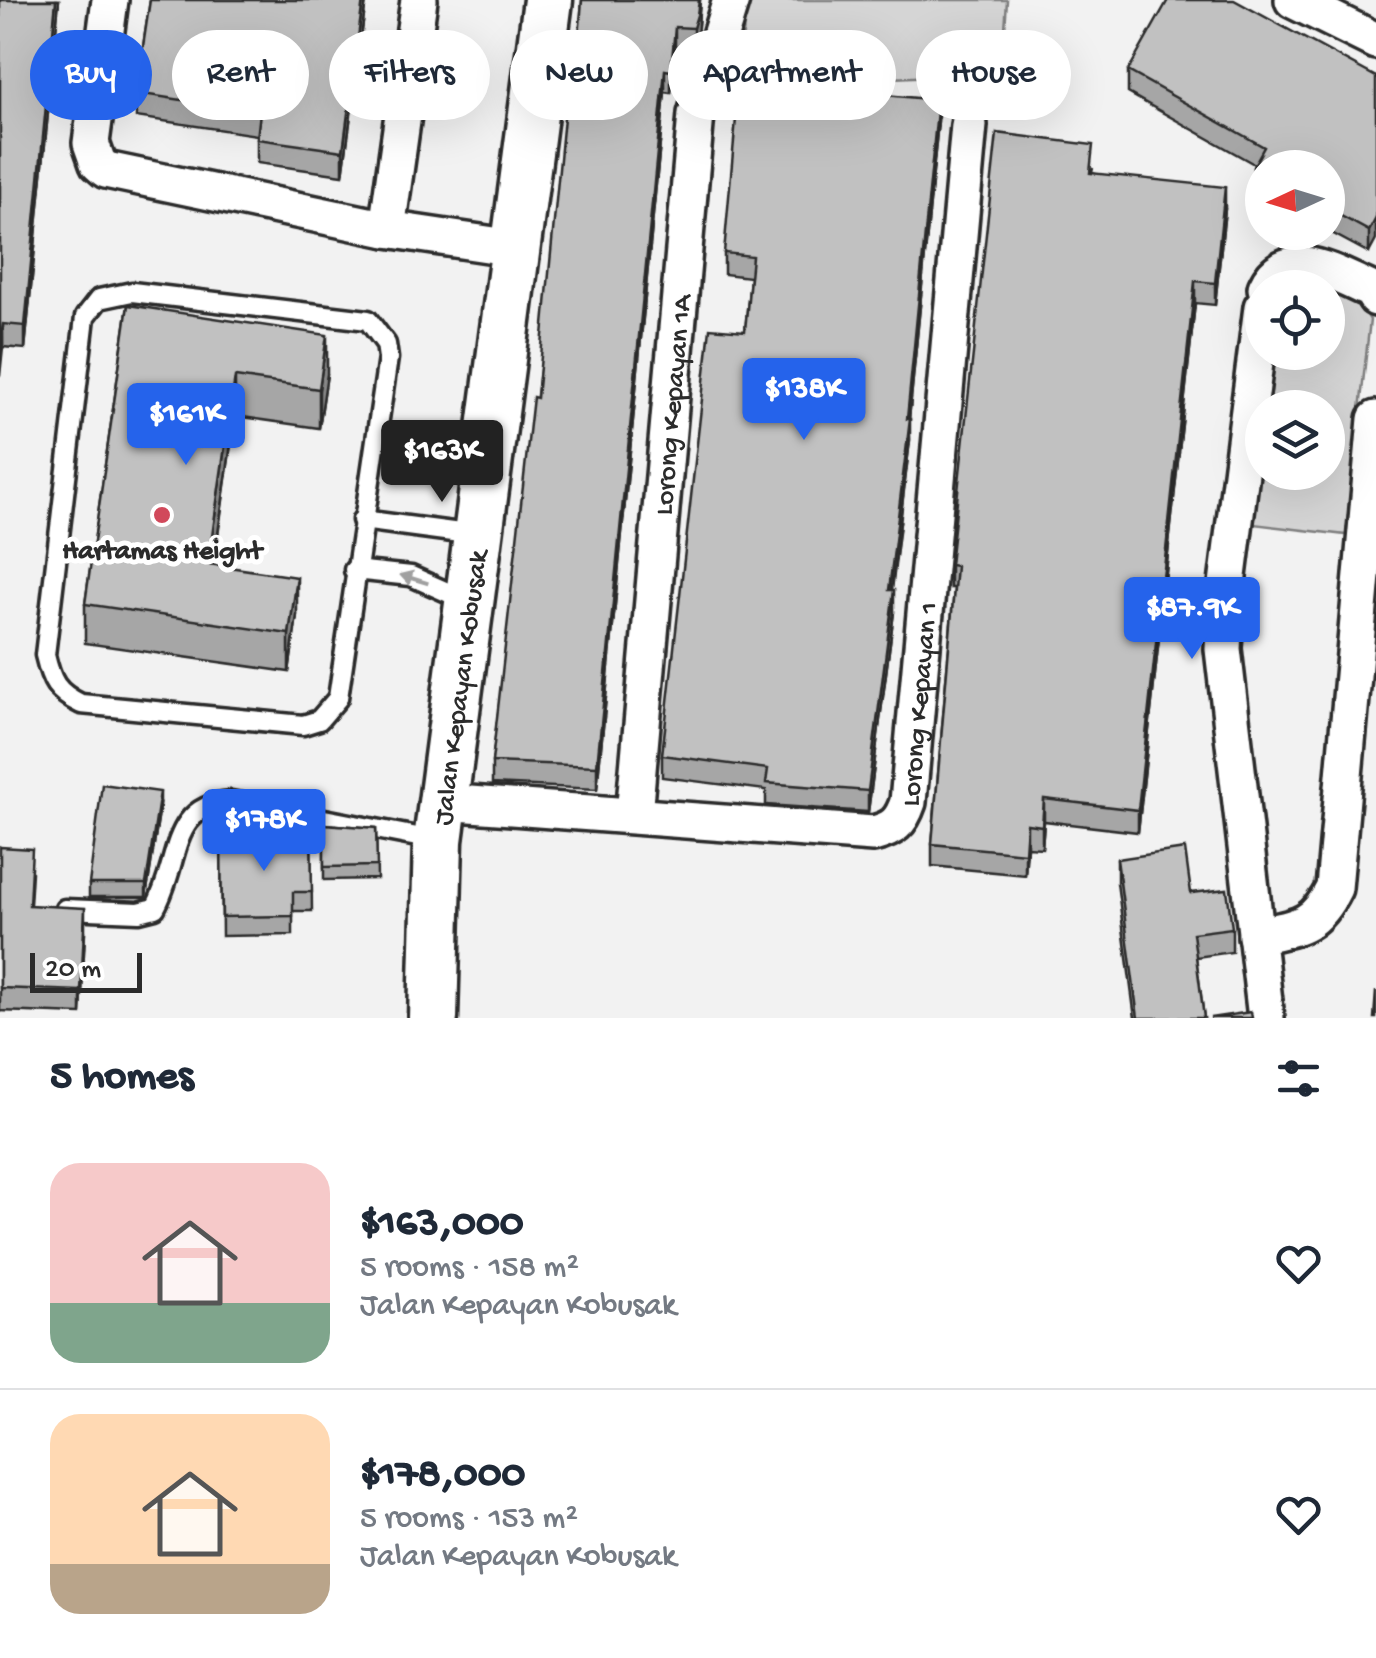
<!DOCTYPE html>
<html lang="en">
<head>
<meta charset="utf-8">
<style>
	body { margin:0; font-family:"Gochi Hand",sans-serif; background:#f6f6f7; color:#1f2937; height:100vh; display:flex; flex-direction:column; font-size:38px; white-space:nowrap }
	* { box-sizing:border-box; margin:0 }
	p { font-size:32px; color:#747a83 }
	.icon { flex:none; width:55px; height:55px; fill:none; stroke:currentColor; stroke-width:2; stroke-linecap:round; stroke-linejoin:round }
	.map { position:relative; height:1018px; overflow:hidden }
	.side { display:flex; flex-direction:column; background:#fff; flex:1 }
	.side>* { flex:none }
	.top-card { position:absolute; left:30px; top:30px; width:1318px; height:90px; display:flex; gap:20px }
	.needle { width:65px; rotate:266deg }
	.controls { position:absolute; left:1245px; top:150px; display:grid; gap:20px }
	.controls a { display:grid; place-items:center; width:100px; height:100px; border-radius:50%; background:#fff; box-shadow:0 10px 40px #0002; font-size:50px }
	.scale { position:absolute; left:30px; bottom:25px; width:112px; box-sizing:border-box; padding-left:10px; border:5px solid #2b2b2b; border-top:0; font-size:28px; line-height:35px; white-space:nowrap; color:#2b2b2b; -webkit-text-stroke:8px #fff; paint-order:stroke }
	.price { position:absolute; translate:-50% -85px; padding:0 22px; border-radius:10px; background:#2563eb; color:#fff; font-size:32px; line-height:65px; filter:drop-shadow(0 2px 5px #0008) }
	.price::after { content:''; position:absolute; left:50%; top:60px; width:30px; height:22px; margin-left:-15px; background:inherit; clip-path:polygon(0 0,100% 0,50% 100%) }
	.price.active { background:#222; color:#fff }
	ul { padding:0; list-style:none }
	li { display:flex; align-items:center; gap:30px; height:250px; padding:0 50px }
	li+li { border-top:2px solid #e0e1e3 }
	li span { display:grid; place-items:center; flex:none; width:280px; height:200px; border-radius:30px; color:#555 }
	li>.icon { margin-inline-start:auto }
	span .icon { width:120px; height:120px; fill:#fffc; stroke-width:1 }
	li b { font-size:42px }
	h2 { display:flex; justify-content:space-between; align-items:center; height:120px; padding:0 50px; font-size:42px }
	.tag { padding:0 35px; border-radius:45px; background:#fff; box-shadow:0 10px 40px #0002; font-size:35px; line-height:90px }
	.tag.active { background:#2563eb; color:#fff }
	.map>svg:first-child { display:block }
	.green { fill:#d5d5d5; stroke:#808080; stroke-width:2.5 }
	.lines { fill:none; stroke-linecap:round; stroke-linejoin:round }
	.lane-casing { stroke:#2b2b2b; stroke-width:25 }
	.street-casing { stroke:#2b2b2b; stroke-width:42 }
	.secondary-casing { stroke:#2b2b2b; stroke-width:55 }
	.lane { stroke:#fff; stroke-width:18 }
	.street { stroke:#fff; stroke-width:35 }
	.secondary { stroke:#fff; stroke-width:48 }
	.wall { fill:#a6a6a6; stroke:#2b2b2b; stroke-width:2.5 }
	.shaded-wall { fill:#878787; stroke:#2b2b2b; stroke-width:2.5 }
	.building { fill:#c1c1c1; stroke:#2b2b2b; stroke-width:2.5 }
	.oneway { fill:#a0a0a0 }
	.poi-dot { fill:#d1495b; stroke:#fff; stroke-width:4 }
	.labels { text-anchor:middle; stroke-width:10; stroke-linejoin:round; paint-order:stroke }
	.street-label { font-size:28px; fill:#2b2b2b; stroke:#fff }
	.poi-label { font-size:28px; font-weight:bold; fill:#2b2b2b; stroke:#fff }
</style>
</head>
<body>
<div class="map">
<svg width="1376" height="1018" viewBox="0 0 1376 1018">
	<rect width="100%" height="100%" fill="#f2f2f2"/>
	<filter id="ink" filterUnits="userSpaceOnUse"><feTurbulence type="fractalNoise" baseFrequency=".01" numOctaves="2"/><feDisplacementMap in="SourceGraphic" scale="20" xChannelSelector="R" yChannelSelector="G"/><feConvolveMatrix kernelMatrix="1 2 1 2 8 2 1 2 1" color-interpolation-filters="sRGB"/></filter>
	<g filter="url(#ink)">
		<g class="green">
			<polygon points="747,0 1007,0 1002,73 737,85"/>
			<polygon points="1328,289 1363,308 1370,320 1346,535 1253,524 1262,435 1262,472 1328,472 1328,408 1265,407 1271,353 1328,352"/>
		</g>
		<g class="lines">
			<defs>
				<g id="lane">
					<path d="M132,292L368,320L386,344L388,358L338,698L319,720L303,725L81,704C56,692 51,681 45,655L85,317L99,299Z"/>
					<polyline points="362,520 475,535"/>
					<polyline points="354,570 411,576 465,600"/>
					<path d="M65,909L139,912L155,908C181,862 168,806 231,801L438,841"/>
				</g>
				<g id="street">
					<polyline points="110,0 91,143 98,163 106,170 387,229 514,248"/>
					<polyline points="1293,0 1376,41"/>
					<polyline points="387,229 419,0"/>
					<path d="M1266,288C1286,242 1338,276 1371,290L1376,298"/>
					<polyline points="1262,307 1226,592 1223,649 1266,1018"/>
					<path id="s1" d="M443,802L873,834C893,829 901,823 908,802L969,125"/>
					<path id="s2" d="M634,815L696,114L731,0"/>
					<path d="M1256,936C1297,927 1314,928 1334,888L1376,419"/>
				</g>
				<g id="secondary">
					<path id="s3" d="M433,1018L438,841L548,0"/>
				</g>
			</defs>
			<use href="#lane" class="lane-casing"/>
			<use href="#street" class="street-casing"/>
			<use href="#secondary" class="secondary-casing"/>
			<use href="#lane" class="lane"/>
			<use href="#street" class="street"/>
			<use href="#secondary" class="secondary"/>
		</g>
		<g class="wall">
			<polygon points="0,0 59,0 25,349 3,347"/>
			<polygon points="150,0 366,0 343,175 257,163 257,135 136,117 136,93"/>
			<polygon points="582,0 700,0 697,37 693,51 675,49 671,93 665,92 597,789 492,784 492,762 576,77"/>
			<polygon points="1128,71 1376,77 1369,253 1328,231 1328,168 1262,168 1262,195 1253,189 1253,167 1254,164 1128,93"/>
			<polygon points="938,121 909,419 910,440 892,590 894,612 868,812 766,805 766,790 662,777 662,755 745,331 750,277 724,274 724,253"/>
			<polygon points="1093,168 1092,173 1225,209 1215,305 1195,303 1138,832 1044,821 1042,848 1027,847 1025,875 932,866 932,844 954,588 950,588 950,565"/>
			<polygon points="128,305 327,374 319,428 235,416 214,564 297,615 289,672 85,643 85,604"/>
			<polygon points="160,805 146,897 89,897 89,884"/>
			<polygon points="324,824 376,828 377,879 324,880"/>
			<polygon points="311,834 312,911 293,911 293,935 222,936 221,835"/>
			<polygon points="0,847 32,872 30,905 85,931 81,1014 0,1011"/>
			<polygon points="1117,859 1191,893 1232,928 1232,952 1196,957 1204,1018 1135,1018 1117,883"/>
		</g>
		<g class="shaded-wall">
			<polygon points="56,0 59,0 25,349 25,326"/>
			<polygon points="363,0 366,0 343,175 343,151"/>
			<polygon points="699,0 700,0 697,37 693,51 693,28"/>
			<polygon points="675,27 675,49 671,93 671,71"/>
			<polygon points="665,70 665,92 597,789 597,766"/>
			<polygon points="938,100 938,121 907,440 907,419"/>
			<polygon points="1225,187 1225,209 1215,305 1215,283"/>
			<polygon points="1376,218 1376,240 1369,253 1369,231"/>
			<polygon points="1195,281 1195,303 1138,832 1138,810"/>
			<polygon points="3,324 3,347 0,376 0,353"/>
			<polygon points="327,335 327,374 319,428 319,389"/>
			<polygon points="235,377 235,416 208,602 208,564"/>
			<polygon points="910,419 910,440 889,611 889,590"/>
			<polygon points="297,577 297,615 289,672 289,634"/>
			<polygon points="894,590 894,612 868,812 868,791"/>
			<polygon points="160,792 160,805 146,897 146,884"/>
			<polygon points="1044,799 1044,821 1042,848 1042,826"/>
			<polygon points="1027,824 1027,847 1025,875 1025,853"/>
			<polygon points="85,908 85,931 81,1014 81,991"/>
		</g>
		<g class="building">
			<polygon points="0,0 56,0 25,326 3,324 0,353"/>
			<polygon points="150,0 363,0 343,151 257,139 260,112 136,93"/>
			<polygon points="582,0 699,0 697,15 693,28 675,27 671,71 665,70 597,766 492,762 533,397 537,398 568,76 576,77"/>
			<polygon points="1168,0 1234,0 1376,77 1376,218 1369,231 1328,209 1328,168 1262,168 1262,173 1253,167 1264,147 1128,71"/>
			<polygon points="842,91 938,100 907,419 910,419 889,590 894,590 868,791 766,783 768,769 662,755 710,328 745,331 752,256 724,253 738,96 841,103"/>
			<polygon points="997,133 1093,145 1090,173 1225,187 1215,283 1195,281 1138,810 1044,799 1042,826 1027,824 1025,853 932,844 956,566 950,565"/>
			<polygon points="128,305 327,335 319,389 235,377 208,564 297,577 289,634 85,604"/>
			<polygon points="102,784 160,792 146,884 89,884"/>
			<polygon points="324,824 376,828 377,866 324,867"/>
			<polygon points="311,834 312,892 293,892 293,916 222,917 221,835"/>
			<polygon points="0,847 32,849 29,905 85,908 81,991 0,988"/>
			<polygon points="1185,849 1191,893 1227,889 1232,928 1193,933 1204,1018 1138,1018 1117,859"/>
			<polygon points="1376,991 1376,1018 1374,1018"/>
			<polygon points="1251,1012 1252,1018 1210,1018"/>
		</g>
		<defs><path id="oneway-solid" d="M-6-.8H1V-3.2L6.5 0L1 3.2V.8H-6Z" transform="scale(2.5)"/></defs>
		<use class="oneway" href="#oneway-solid" transform="translate(414 579) rotate(-163)"/>
	</g>
	<circle class="poi-dot" cx="162" cy="515" r="10"/>
	<g class="labels">
		<g class="street-label">
			<text dy="10" stroke="none"><textPath href="#s2" startOffset="412">Lorong Kepayan 1A</textPath></text>
			<text dy="10" stroke="none"><textPath href="#s3" startOffset="332">Jalan Kepayan Kobusak</textPath></text>
			<text dy="10" stroke="none"><textPath href="#s1" startOffset="580">Lorong Kepayan 1</textPath></text>
		</g>
		<g class="poi-label">
			<text x="162" y="558">Hartamas Height</text>
		</g>
	</g>
</svg>
<div class="controls">
<a><svg class="needle" viewBox="-14 -14 28 28"><path d="M0-13l5 13h-10z" fill="#e53935"/><path d="M0 13l5-13h-10z" fill="#747a83"/></svg></a>
<a><svg class="icon" aria-label="locate" viewBox="0 0 24 24"><circle cx="12" cy="12" r="6"/><path d="M12 2v4M12 18v4M2 12h4M18 12h4"/></svg></a>
<a><svg class="icon" aria-label="layers" viewBox="0 0 24 24"><path d="M12 4l9 5-9 5-9-5zM3 14l9 5 9-5"/></svg></a>
</div>
<div class="scale">20 m</div>
<b class="price" style="left:804px;top:443px">$138K</b>
<b class="price" style="left:186px;top:468px">$161K</b>
<b class="price active" style="left:442px;top:505px">$163K</b>
<b class="price" style="left:1192px;top:662px">$87.9K</b>
<b class="price" style="left:264px;top:874px">$178K</b>
<div class="top-card">
<a class="tag active">Buy</a>
<a class="tag">Rent</a>
<a class="tag">Filters</a>
<a class="tag">New</a>
<a class="tag">Apartment</a>
<a class="tag">House</a>
</div>
</div>
<section class="side">
<h2>5 homes<svg class="icon" aria-label="filters" viewBox="0 0 24 24"><path d="M4 7h16M4 17h16"/><circle cx="9" cy="7" r="2"/><circle cx="15" cy="17" r="2"/></svg></h2>
<ul>
<li><span style="background:linear-gradient(#f6c9c9 70%,#7fa58c 0)"><svg class="icon" aria-label="home" viewBox="0 0 24 24"><path d="M3 11l9-7 9 7M6 9v11h12V9"/></svg></span><div><b>$163,000</b><p>5 rooms · 158 m²</p><p>Jalan Kepayan Kobusak</p></div><svg class="icon" aria-label="heart" viewBox="0 0 24 24"><path d="M12 20l-8-8c-3-5 5-10 8-4 3-6 11-1 8 4z"/></svg></li>
<li><span style="background:linear-gradient(#ffd9b3 75%,#b9a48a 0)"><svg class="icon" aria-label="home" viewBox="0 0 24 24"><path d="M3 11l9-7 9 7M6 9v11h12V9"/></svg></span><div><b>$178,000</b><p>5 rooms · 153 m²</p><p>Jalan Kepayan Kobusak</p></div><svg class="icon" aria-label="heart" viewBox="0 0 24 24"><path d="M12 20l-8-8c-3-5 5-10 8-4 3-6 11-1 8 4z"/></svg></li>
</ul>
</section>
</body>
</html>
